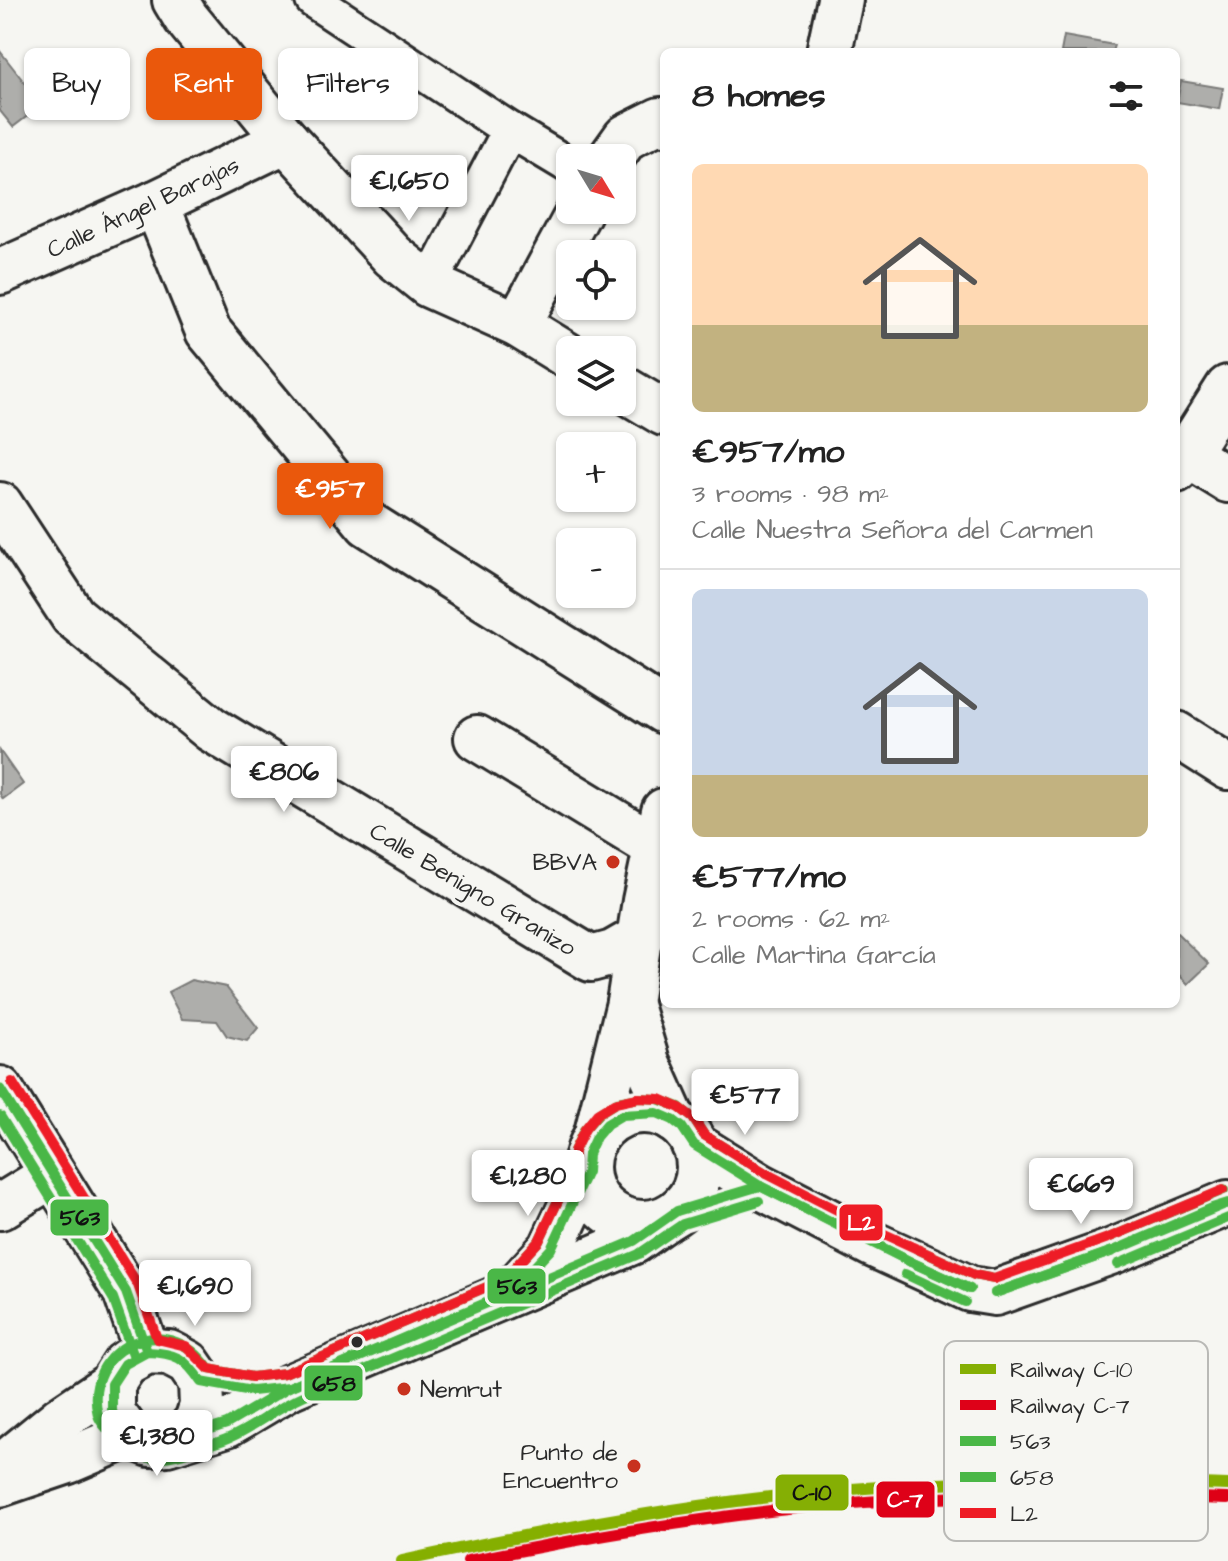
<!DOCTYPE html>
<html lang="en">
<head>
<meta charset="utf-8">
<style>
	body { margin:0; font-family:"Architects Daughter",sans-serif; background:#f2f2f2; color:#222; height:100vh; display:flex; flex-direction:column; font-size:30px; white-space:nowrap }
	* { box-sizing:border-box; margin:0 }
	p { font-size:26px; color:#767676 }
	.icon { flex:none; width:44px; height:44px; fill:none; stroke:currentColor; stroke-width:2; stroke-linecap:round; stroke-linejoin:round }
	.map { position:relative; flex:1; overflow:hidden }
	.drawer { position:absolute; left:660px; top:48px; width:520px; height:960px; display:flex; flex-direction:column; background:#fff; border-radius:12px; box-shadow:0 2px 6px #0004 }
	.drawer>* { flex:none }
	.hud { position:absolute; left:24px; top:48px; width:516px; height:72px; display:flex; gap:16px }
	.needle { width:52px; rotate:128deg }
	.controls { position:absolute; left:556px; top:144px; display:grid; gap:16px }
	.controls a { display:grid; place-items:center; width:80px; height:80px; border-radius:12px; background:#fff; box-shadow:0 2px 6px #0004; font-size:40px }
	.price { position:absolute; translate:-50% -68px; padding:0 18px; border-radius:8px; background:#fff; color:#222; font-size:26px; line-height:52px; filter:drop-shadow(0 2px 4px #0008) }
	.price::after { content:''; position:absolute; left:50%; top:48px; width:24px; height:18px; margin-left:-12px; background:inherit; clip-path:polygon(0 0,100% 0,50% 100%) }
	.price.on { background:#ea580c; color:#fff }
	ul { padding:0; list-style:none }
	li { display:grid; align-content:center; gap:16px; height:424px; padding:0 32px }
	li+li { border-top:2px solid #e0e0e0 }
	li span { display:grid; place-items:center; height:248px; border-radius:12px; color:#555 }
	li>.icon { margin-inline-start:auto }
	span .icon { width:144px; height:144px; fill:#fffc; stroke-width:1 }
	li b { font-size:34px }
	h2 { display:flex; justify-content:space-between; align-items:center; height:96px; padding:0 32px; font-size:34px }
	.tag { padding:0 28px; border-radius:12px; background:#fff; box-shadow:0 2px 6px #0004; font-size:28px; line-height:72px }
	.tag.on { background:#ea580c; color:#fff }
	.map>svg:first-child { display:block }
	.water { fill:#aeaeab; stroke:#7a7a78; stroke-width:2 }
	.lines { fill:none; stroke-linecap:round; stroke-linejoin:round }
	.pedestrian-casing { stroke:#2b2b2b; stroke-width:40 }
	.minor-casing { stroke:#2b2b2b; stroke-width:50 }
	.tertiary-casing { stroke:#2b2b2b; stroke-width:50 }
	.pedestrian { stroke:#f6f6f2; stroke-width:34 }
	.minor { stroke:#f6f6f2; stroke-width:44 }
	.tertiary { stroke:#f6f6f2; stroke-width:44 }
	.bus-1-casing { stroke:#f6f6f2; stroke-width:16 }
	.bus-2-casing { stroke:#f6f6f2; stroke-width:16 }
	.bus-3-casing { stroke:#f6f6f2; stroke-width:16 }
	.bus-1 { stroke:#4ab747; stroke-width:10 }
	.bus-2 { stroke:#4ab747; stroke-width:10 }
	.bus-3 { stroke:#ee1c25; stroke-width:10 }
	.rail-1-casing { stroke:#f6f6f2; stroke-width:18 }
	.rail-2-casing { stroke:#f6f6f2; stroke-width:18 }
	.rail-1 { stroke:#85af04; stroke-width:12 }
	.rail-2 { stroke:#de0118; stroke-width:12 }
	.poi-dot { fill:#c8321e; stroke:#f6f6f2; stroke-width:3 }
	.bus-dot { fill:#2b2b2b; stroke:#f6f6f2; stroke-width:3 }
	.labels { text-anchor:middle; stroke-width:8; stroke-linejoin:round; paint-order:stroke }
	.street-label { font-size:24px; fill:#2b2b2b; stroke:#f6f6f2 }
	.poi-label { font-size:24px; fill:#2b2b2b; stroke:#f6f6f2; text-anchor:end }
	.key { fill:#f6f6f2; stroke:#b9b9b6; stroke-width:2 }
	.key-label { font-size:22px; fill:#2b2b2b }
	.line-badge { stroke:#f6f6f2; stroke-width:3 }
	.badge-label { font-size:22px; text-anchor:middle; font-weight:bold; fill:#fff }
	.pale-badge-label { font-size:22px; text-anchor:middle; font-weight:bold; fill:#111 }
</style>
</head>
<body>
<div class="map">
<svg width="1228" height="1561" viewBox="0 0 1228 1561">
	<rect width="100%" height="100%" fill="#f6f6f2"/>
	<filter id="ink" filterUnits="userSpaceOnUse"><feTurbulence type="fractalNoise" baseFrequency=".0125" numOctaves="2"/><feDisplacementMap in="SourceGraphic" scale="16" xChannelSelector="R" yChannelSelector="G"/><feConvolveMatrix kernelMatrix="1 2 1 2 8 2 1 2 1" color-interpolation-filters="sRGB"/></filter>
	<g filter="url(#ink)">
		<g class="water">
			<polygon points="1064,36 1114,45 1112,52 1061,52"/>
			<polygon points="0,51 42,105 13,127 0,111"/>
			<polygon points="1181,81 1223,88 1219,109 1177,102"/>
			<polygon points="0,751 23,784 3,799 0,794"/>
			<polygon points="1176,932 1209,964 1188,984 1176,972"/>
			<polygon points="191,980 226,987 258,1028 247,1041 227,1036 217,1021 182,1019 168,992"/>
		</g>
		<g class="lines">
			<defs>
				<g id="pedestrian">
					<polyline points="313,0 510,130 570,166"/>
					<polyline points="429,285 510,130"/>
				</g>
				<g id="minor">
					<polyline points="175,0 186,18 286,140 393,256 429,285 518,325 570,357"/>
					<polyline points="829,52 840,0"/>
					<polyline points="611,158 626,137 660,120 664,123"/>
					<polyline points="156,203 208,331 368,524 664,711"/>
					<polyline points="0,272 156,203 286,140"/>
					<polyline points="518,325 580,210"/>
					<polyline points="622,388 664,413"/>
					<polyline points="1176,448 1228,480"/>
					<polyline points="1176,470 1228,388"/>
					<polyline points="0,505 73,616 211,729 591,959 613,953 641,937"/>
					<polyline points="1176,734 1228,767"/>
					<polyline points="477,738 656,847"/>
					<polyline points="629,1002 647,1062 673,1120"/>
					<polyline points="596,1137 629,1003 645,901 664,811"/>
					<polyline points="0,1207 52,1175"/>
					<polyline points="0,1468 60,1419 112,1384"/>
					<polyline points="0,1484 68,1461 129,1435"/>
				</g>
				<g id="tertiary">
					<polyline points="0,1089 126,1292 147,1352"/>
					<circle cx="643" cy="1167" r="56"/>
					<polyline points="694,1145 760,1186 872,1244 970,1289 995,1293 1113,1251 1228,1203"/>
					<polyline points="518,1285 551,1249 587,1172"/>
					<polyline points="184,1436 197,1421 202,1406 201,1382 188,1363 169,1353 147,1352 125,1364 112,1384 112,1412 129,1435 151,1444 167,1443 227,1424 289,1387 634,1241 665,1219"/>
				</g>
			</defs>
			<use href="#pedestrian" class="pedestrian-casing"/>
			<use href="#minor" class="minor-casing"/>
			<use href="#tertiary" class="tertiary-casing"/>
			<use href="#pedestrian" class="pedestrian"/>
			<use href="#minor" class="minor"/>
			<use href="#tertiary" class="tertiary"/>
			<defs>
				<g id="bus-1">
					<polyline points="0,1089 126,1292 147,1352"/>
					<polyline points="760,1186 911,1262"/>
					<polyline points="760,1186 911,1262"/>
					<polygon points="1228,1203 1113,1251 1212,1208"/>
					<polyline points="911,1262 970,1289"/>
					<polyline points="911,1262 970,1289"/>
					<polyline points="995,1293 1113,1251"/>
					<polyline points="995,1293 1113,1251"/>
					<path d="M147,1352C176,1353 185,1358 201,1382L252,1391L289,1387L227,1424L167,1443L151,1444L129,1435L112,1412V1384L125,1364Z"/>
					<polyline points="289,1387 511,1292 551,1249 587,1172 588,1154 596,1137 607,1124 622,1115 657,1113 673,1120 682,1127 694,1145 760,1186"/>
					<polyline points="289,1387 634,1241 677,1211 760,1186"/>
				</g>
				<g id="bus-2">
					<polyline points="0,1116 113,1298 134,1357"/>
					<path d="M759,1201L683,1224L639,1254C527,1301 415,1349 303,1396C273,1409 249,1432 218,1442C197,1448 175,1458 153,1458C137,1458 121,1447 112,1435C108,1429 100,1423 98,1415C81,1349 166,1306 209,1369L252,1377L285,1373L503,1280L539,1241L573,1169L574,1151L584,1130L599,1113L617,1102L639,1098L658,1099L679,1107L693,1118L704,1135L767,1174"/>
					<polyline points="1108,1238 1224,1190"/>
					<polyline points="917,1249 974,1275 994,1279"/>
					<polyline points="1118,1264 1228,1218"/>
					<polyline points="905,1274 965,1302"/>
				</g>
				<polyline id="bus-3" points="12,1082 138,1285 157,1339 186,1346 209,1369 252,1377 285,1373 503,1280 539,1241 573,1169 574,1151 585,1129 597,1114 615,1103 638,1098 660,1099 680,1108 693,1118 704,1135 767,1174 878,1231 974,1275 994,1279 1108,1238 1223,1190"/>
			</defs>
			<use href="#bus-1" class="bus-1-casing"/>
			<use href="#bus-2" class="bus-2-casing"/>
			<use href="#bus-3" class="bus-3-casing"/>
			<use href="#bus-1" class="bus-1"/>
			<use href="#bus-2" class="bus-2"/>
			<use href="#bus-3" class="bus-3"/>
			<defs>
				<path id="rail-1" d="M402,1561C550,1529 700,1501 852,1489C977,1479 1103,1480 1228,1485"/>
				<path id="rail-2" d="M468,1561C595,1535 723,1513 852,1503C977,1493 1102,1494 1227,1499"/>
			</defs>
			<use href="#rail-1" class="rail-1-casing"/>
			<use href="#rail-2" class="rail-2-casing"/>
			<use href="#rail-1" class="rail-1"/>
			<use href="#rail-2" class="rail-2"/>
		</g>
	</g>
	<g class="poi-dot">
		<circle cx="613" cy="862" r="8"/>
		<circle cx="404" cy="1389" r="8"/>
		<circle cx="634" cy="1466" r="8"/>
	</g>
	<circle class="bus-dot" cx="357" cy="1342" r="7"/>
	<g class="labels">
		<g class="street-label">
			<text transform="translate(143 207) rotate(-25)" y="8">Calle Ángel Barajas</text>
			<text transform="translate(473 889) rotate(31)" y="8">Calle Benigno Granizo</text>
		</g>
		<g class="poi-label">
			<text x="597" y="870">BBVA</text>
			<text x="420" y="1397" text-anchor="start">Nemrut</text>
			<text x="618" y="1460">Punto de<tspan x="618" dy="28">Encuentro</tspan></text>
		</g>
	</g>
	<rect x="944" y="1341" width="264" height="200" rx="12" class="key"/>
	<rect x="960" y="1364" width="36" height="10" fill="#85af04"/>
	<rect x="960" y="1400" width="36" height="10" fill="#de0118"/>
	<rect x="960" y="1436" width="36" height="10" fill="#4ab747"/>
	<rect x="960" y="1472" width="36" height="10" fill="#4ab747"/>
	<rect x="960" y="1508" width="36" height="10" fill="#ee1c25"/>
	<g class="key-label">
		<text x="1010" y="1377">Railway C-10</text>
		<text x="1010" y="1413">Railway C-7</text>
		<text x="1010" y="1449">563</text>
		<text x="1010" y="1485">658</text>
		<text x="1010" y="1521">L2</text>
	</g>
	<g class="line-badge">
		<rect x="49" y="1198" width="61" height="39" rx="8" fill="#4ab747"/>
		<rect x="838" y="1203" width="46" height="39" rx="8" fill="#ee1c25"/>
		<rect x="486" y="1267" width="61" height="38" rx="8" fill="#4ab747"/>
		<rect x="303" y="1364" width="61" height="38" rx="8" fill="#4ab747"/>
		<rect x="774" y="1473" width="76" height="39" rx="8" fill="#85af04"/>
		<rect x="875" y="1480" width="61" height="39" rx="8" fill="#de0118"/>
	</g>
	<g class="badge-label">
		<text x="861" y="1230">L2</text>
		<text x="905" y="1507">C-7</text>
	</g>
	<g class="pale-badge-label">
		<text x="80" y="1225">563</text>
		<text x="517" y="1294">563</text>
		<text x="334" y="1391">658</text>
		<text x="812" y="1500">C-10</text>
	</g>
</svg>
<div class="controls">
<a><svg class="needle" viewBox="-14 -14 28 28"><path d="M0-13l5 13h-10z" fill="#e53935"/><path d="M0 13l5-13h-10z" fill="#767676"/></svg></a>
<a><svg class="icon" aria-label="locate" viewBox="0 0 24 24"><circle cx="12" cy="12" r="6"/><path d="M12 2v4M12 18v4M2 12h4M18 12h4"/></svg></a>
<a><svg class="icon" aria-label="layers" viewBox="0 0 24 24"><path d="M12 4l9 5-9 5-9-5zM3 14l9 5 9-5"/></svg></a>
<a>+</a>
<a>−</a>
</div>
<b class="price" style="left:409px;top:223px">€1,650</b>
<b class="price on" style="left:330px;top:531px">€957</b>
<b class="price" style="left:284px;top:814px">€806</b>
<b class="price" style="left:745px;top:1137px">€577</b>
<b class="price" style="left:528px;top:1218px">€1,280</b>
<b class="price" style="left:1081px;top:1226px">€669</b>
<b class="price" style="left:195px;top:1328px">€1,690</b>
<b class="price" style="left:157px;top:1478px">€1,380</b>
<div class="hud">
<a class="tag">Buy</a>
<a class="tag on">Rent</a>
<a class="tag">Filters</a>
</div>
<section class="drawer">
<h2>8 homes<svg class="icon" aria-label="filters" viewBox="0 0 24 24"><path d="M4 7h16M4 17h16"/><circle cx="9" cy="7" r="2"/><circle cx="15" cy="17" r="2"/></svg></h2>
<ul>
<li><span style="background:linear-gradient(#ffd9b3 65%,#c2b280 0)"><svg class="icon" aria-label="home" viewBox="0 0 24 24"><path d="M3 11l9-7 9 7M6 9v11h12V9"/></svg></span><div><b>€957/mo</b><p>3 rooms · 98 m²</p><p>Calle Nuestra Señora del Carmen</p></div></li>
<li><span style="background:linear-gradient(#c9d6e8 75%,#c2b280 0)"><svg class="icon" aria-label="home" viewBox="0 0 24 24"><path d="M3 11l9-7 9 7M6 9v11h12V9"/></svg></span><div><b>€577/mo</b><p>2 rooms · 62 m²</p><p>Calle Martina García</p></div></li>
</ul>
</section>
</div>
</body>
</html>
